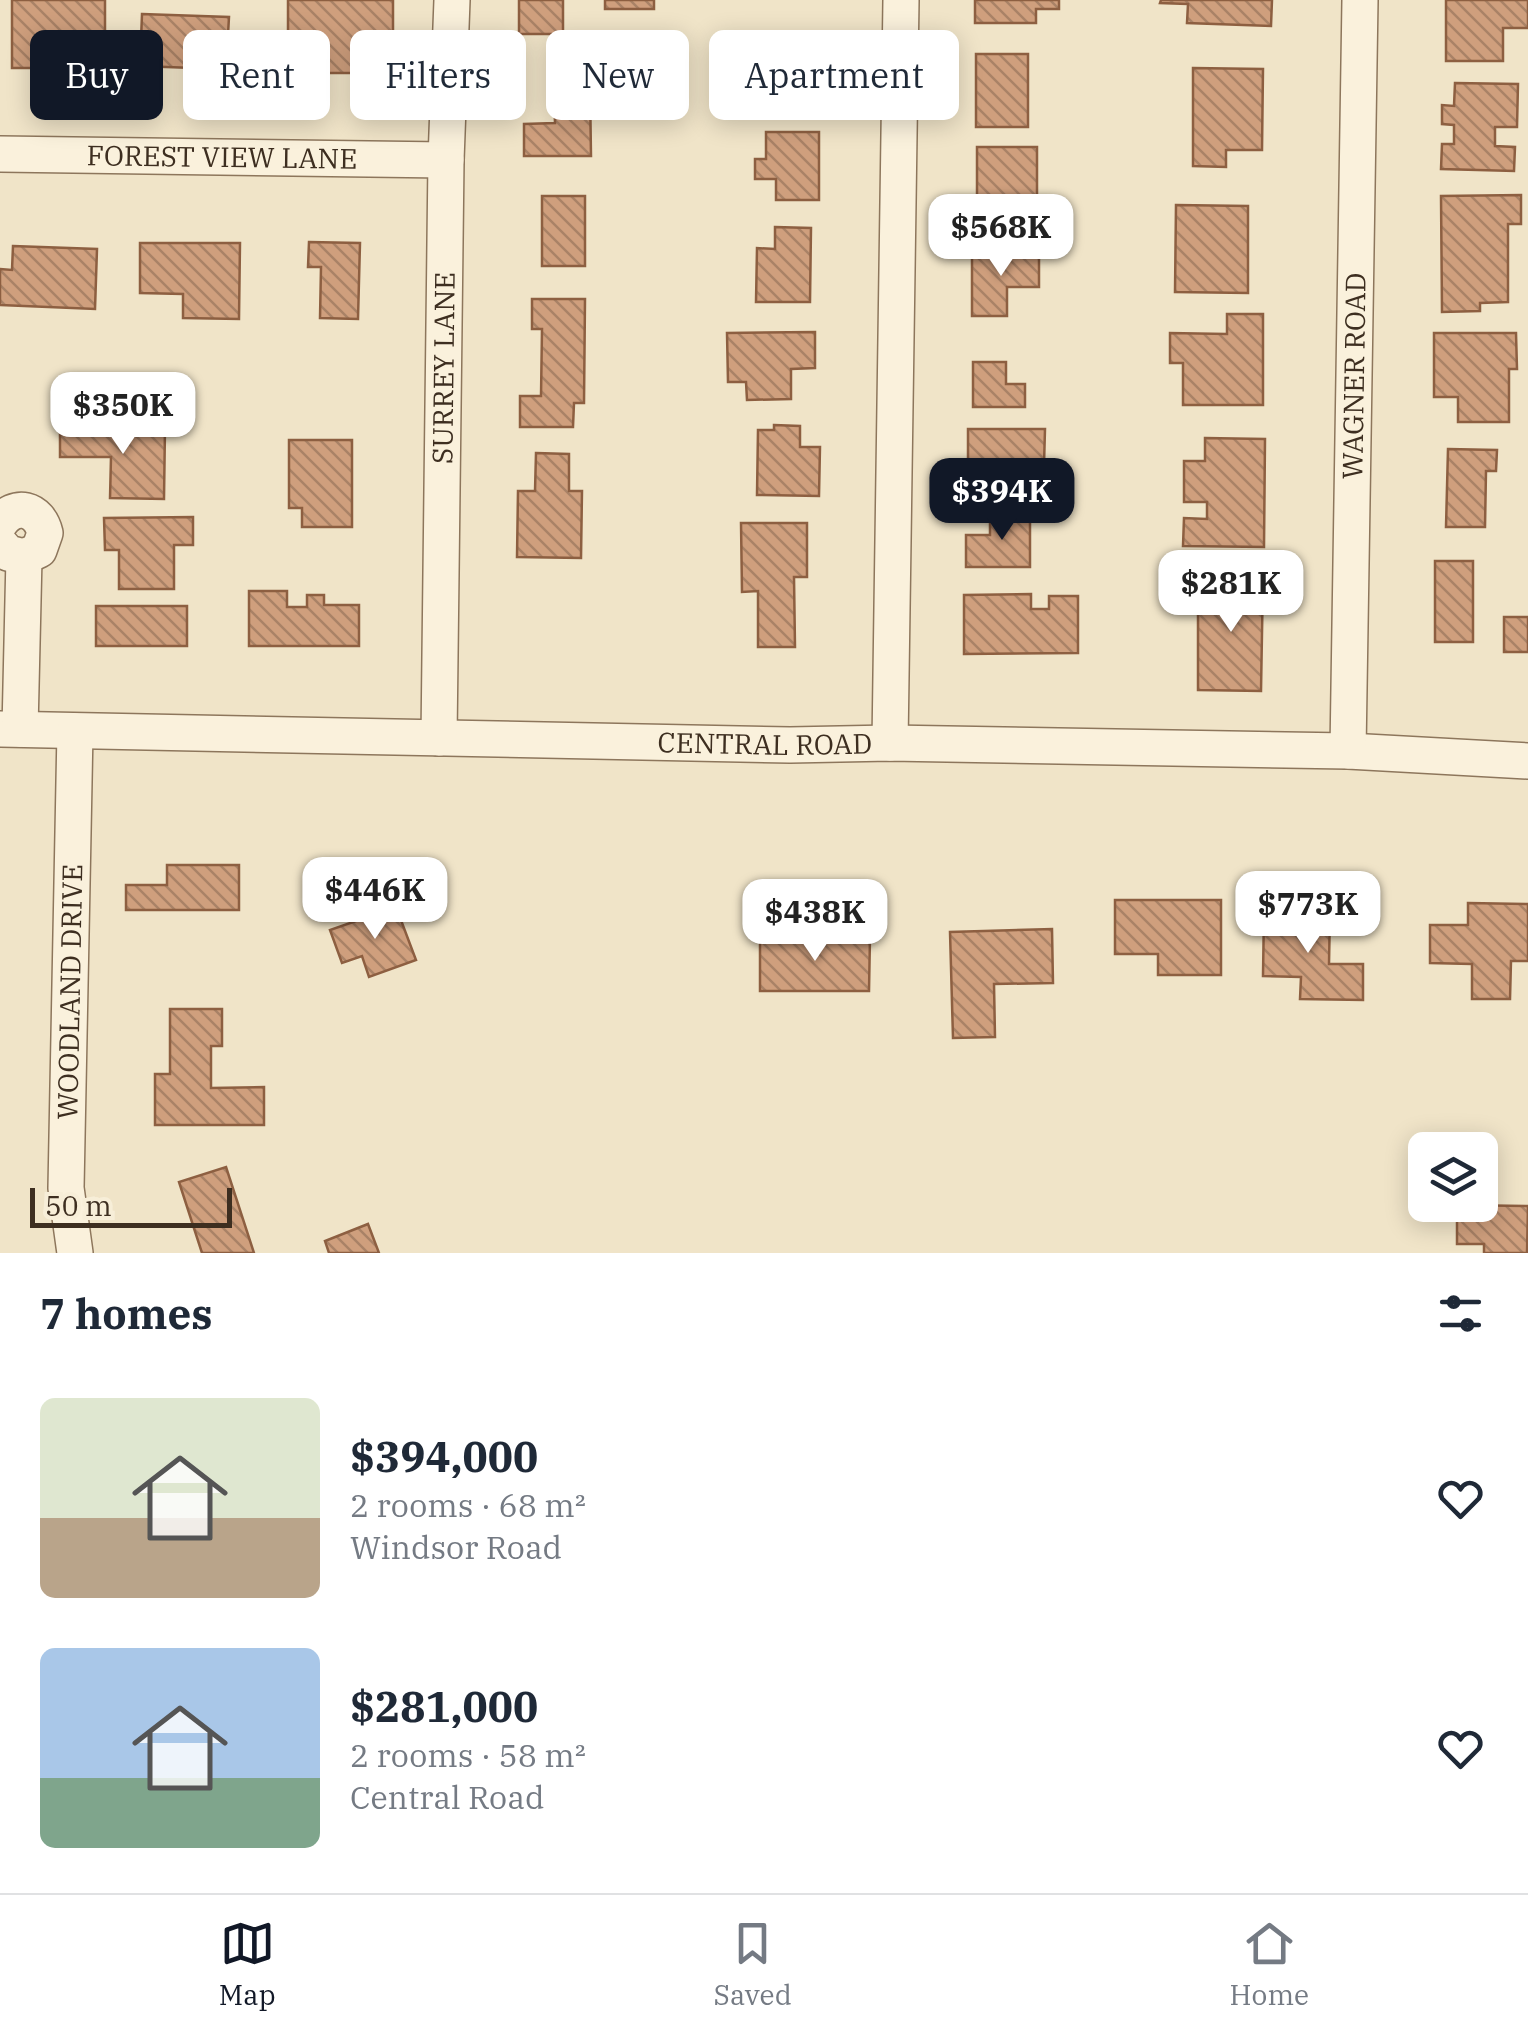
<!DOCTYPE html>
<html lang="en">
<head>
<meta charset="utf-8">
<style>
	body { margin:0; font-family:"IBM Plex Serif",serif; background:#f6f6f7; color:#1f2937; height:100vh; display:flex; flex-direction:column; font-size:38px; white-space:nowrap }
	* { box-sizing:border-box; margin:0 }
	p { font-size:32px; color:#747a83 }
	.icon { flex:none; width:55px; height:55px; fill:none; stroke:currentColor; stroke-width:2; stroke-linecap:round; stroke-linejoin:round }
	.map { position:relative; height:1253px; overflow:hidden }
	.sheet { display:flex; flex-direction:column; background:#fff; flex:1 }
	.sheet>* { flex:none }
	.banner { position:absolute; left:30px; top:30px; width:1000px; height:90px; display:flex; gap:20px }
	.buttons { position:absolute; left:1408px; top:1132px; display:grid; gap:20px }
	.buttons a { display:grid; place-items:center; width:90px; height:90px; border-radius:15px; background:#fff; box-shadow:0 5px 25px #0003; font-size:50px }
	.scale { position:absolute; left:30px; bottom:25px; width:202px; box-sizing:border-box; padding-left:10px; border:5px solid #3d2e20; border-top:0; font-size:28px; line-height:35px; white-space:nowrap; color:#3d2e20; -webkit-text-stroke:8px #f7eed8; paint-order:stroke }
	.price { position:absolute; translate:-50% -85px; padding:0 22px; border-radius:20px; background:#fff; color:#222; font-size:32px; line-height:65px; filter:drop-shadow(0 2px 5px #0008) }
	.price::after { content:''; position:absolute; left:50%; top:60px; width:30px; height:22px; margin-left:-15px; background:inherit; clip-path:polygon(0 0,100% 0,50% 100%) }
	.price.active { background:#111827; color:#fff }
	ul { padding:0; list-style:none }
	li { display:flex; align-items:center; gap:30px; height:250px; padding:0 40px }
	li span { display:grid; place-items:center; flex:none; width:280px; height:200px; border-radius:15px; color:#555 }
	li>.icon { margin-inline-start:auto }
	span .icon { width:120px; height:120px; fill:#fffc; stroke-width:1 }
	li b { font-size:42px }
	h2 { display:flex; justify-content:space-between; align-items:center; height:120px; padding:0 40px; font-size:42px }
	.chip { padding:0 35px; border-radius:15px; background:#fff; box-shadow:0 5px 25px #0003; font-size:35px; line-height:90px }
	.chip.active { background:#111827; color:#fff }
	.tabs { display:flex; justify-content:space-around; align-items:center; height:140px; border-top:2px solid #e0e1e3; background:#fff; font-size:28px; color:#747a83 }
	.tabs a { display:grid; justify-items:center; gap:5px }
	.tabs .active { color:#111827 }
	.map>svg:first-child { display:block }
	.building { fill:url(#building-back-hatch); stroke:#8d5f41; stroke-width:2.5 }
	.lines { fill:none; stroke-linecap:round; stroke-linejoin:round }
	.minor-casing { stroke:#8d765c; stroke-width:38 }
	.minor { stroke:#faf1dc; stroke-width:35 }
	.labels { text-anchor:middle; stroke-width:8; stroke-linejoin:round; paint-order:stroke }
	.street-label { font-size:28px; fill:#3d2e20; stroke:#f7eed8 }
</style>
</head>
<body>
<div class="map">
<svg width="1528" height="1253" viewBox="0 0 1528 1253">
	<defs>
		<pattern id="building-back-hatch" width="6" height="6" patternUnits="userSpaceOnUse" patternTransform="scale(2.5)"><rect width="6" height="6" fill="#cf9f7d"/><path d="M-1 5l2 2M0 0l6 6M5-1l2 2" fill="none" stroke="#a98266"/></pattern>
	</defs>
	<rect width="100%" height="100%" fill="#f0e4c8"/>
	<g class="building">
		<rect x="12" y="0" width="93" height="68"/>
		<rect x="288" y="0" width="105" height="73"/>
		<rect x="519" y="0" width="44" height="34"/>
		<rect x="605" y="0" width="49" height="9"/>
		<polygon points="975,0 1059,0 1059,9 1036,9 1036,23 975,23"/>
		<polygon points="1161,0 1272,0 1271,26 1187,23 1188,4 1160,3"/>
		<polygon points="1446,0 1528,0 1528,28 1503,28 1503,61 1446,61"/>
		<polygon points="142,14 229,17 228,35 248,35 247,70 140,66"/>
		<polygon points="770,33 819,34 818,106 776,105 776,60 769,60"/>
		<rect x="976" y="54" width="52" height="73"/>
		<polygon points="1193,68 1263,69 1262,150 1226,150 1226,167 1193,166"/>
		<polygon points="1455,83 1518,84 1517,127 1495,127 1495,146 1515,147 1514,171 1441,169 1442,144 1454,144 1454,125 1442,124 1442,105 1454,106"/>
		<polygon points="590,87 591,156 524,156 524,124 555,123 554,88"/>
		<polygon points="766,132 819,132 819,200 776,200 776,179 755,179 755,159 766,159"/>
		<polygon points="977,147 1037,147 1037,204 1019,204 1019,220 977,220"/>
		<polygon points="1521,195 1521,224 1508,224 1508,302 1480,303 1480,311 1442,312 1441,196"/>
		<rect x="542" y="196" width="43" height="70"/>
		<polygon points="1176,205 1248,206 1248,293 1175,292"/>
		<polygon points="775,227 811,228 810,302 756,302 757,248 775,249"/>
		<polygon points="309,242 360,243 358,319 320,318 321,267 308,267"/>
		<polygon points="140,243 240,243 239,319 183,318 183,294 140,293"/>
		<polygon points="13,246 97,249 95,309 0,305 0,269 12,270"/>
		<polygon points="972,252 1039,252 1039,287 1007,287 1007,316 972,316"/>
		<polygon points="532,299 585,299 584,403 574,403 573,427 520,427 520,396 541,396 542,329 532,329"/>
		<polygon points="1227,314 1263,314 1263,405 1183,405 1183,363 1170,363 1170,333 1227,334"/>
		<polygon points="815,332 815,368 791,369 791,399 747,400 746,382 728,382 727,333"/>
		<polygon points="1434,333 1516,333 1517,369 1509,369 1509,422 1458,422 1458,397 1434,397"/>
		<polygon points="973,362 1006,362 1006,384 1025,384 1025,407 973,407"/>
		<polygon points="774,425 800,426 800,447 820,447 819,496 757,495 758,430 774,430"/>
		<polygon points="60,427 165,428 164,499 110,498 111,457 60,457"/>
		<polygon points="968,429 1045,429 1044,465 1027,465 1027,485 997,484 997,462 968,461"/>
		<polygon points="1205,438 1265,439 1264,547 1183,546 1184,518 1207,519 1207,502 1184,502 1184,461 1205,461"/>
		<polygon points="289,440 352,440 352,527 302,527 302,508 289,508"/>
		<polygon points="1448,449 1497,450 1496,471 1486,471 1485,527 1446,527"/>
		<polygon points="536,453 569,454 569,491 582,491 581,558 517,557 518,491 535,491"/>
		<polygon points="990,513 1030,513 1030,567 966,567 966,535 990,535"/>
		<polygon points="193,517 193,545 174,545 174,589 119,589 119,550 105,550 104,518"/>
		<polygon points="741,523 807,523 807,577 794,577 795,647 758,647 758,591 742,592"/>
		<rect x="1435" y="561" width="38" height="81"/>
		<polygon points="1217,574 1263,575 1261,691 1198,690 1198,595 1217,595"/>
		<polygon points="249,591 287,591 287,607 307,607 307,595 324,595 324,605 359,605 359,646 249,646"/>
		<polygon points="1031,594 1031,609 1049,609 1049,596 1078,596 1078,653 964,654 964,595"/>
		<rect x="96" y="606" width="91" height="40"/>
		<rect x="1504" y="617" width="24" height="35"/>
		<polygon points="167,865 239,865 239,910 126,910 126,885 167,885"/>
		<polygon points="1115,900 1221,900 1221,975 1158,975 1158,954 1115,954"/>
		<polygon points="1468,903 1528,904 1528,961 1511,961 1510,999 1472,999 1472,964 1430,963 1430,925 1468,925"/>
		<polygon points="396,907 416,960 369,977 362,956 342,963 330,930"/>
		<polygon points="1264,911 1330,912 1329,964 1363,964 1363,1000 1300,999 1301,977 1263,976"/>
		<polygon points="1052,929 1053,983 994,984 995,1037 953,1038 950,932"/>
		<polygon points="760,936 870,937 869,991 760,991"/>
		<polygon points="170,1009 222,1009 222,1046 211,1046 211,1088 264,1087 264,1125 155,1125 155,1074 170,1074"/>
		<polygon points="226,1167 254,1253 202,1253 179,1182"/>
		<polygon points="1457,1205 1528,1206 1527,1253 1484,1253 1484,1244 1457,1244"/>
		<polygon points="368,1224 379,1253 329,1253 325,1241"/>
	</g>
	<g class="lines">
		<defs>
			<g id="minor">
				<path id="s1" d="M0,154L446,160"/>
				<path d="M0,523C15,502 39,508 45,533L39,550L24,557L8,553L0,544"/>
				<path id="s2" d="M0,729L790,745L890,743L1348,751L1528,761"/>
				<polyline points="20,729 24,557"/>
				<path id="s3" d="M439,738L446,160L452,0"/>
				<polyline points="890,743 901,0"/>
				<path id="s4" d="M1348,751L1360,0"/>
				<path id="s5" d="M75,1253L66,1188L75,731"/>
			</g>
		</defs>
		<use href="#minor" class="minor-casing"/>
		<use href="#minor" class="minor"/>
	</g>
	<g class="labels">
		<g class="street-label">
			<text dy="10" stroke="none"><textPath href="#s1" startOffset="222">FOREST VIEW LANE</textPath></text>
			<text dy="10" stroke="none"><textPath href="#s3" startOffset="370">SURREY LANE</textPath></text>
			<text dy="10" stroke="none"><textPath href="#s4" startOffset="375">WAGNER ROAD</textPath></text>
			<text dy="10" stroke="none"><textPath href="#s2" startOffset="765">CENTRAL ROAD</textPath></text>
			<text dy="10" stroke="none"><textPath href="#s5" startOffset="262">WOODLAND DRIVE</textPath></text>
		</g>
	</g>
</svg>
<div class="buttons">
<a><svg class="icon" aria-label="layers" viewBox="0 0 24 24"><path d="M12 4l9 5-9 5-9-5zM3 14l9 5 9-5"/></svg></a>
</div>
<div class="scale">50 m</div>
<b class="price" style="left:1001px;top:279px">$568K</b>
<b class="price" style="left:123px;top:457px">$350K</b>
<b class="price active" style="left:1002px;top:543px">$394K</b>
<b class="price" style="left:1231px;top:635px">$281K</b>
<b class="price" style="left:375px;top:942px">$446K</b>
<b class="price" style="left:1308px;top:956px">$773K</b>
<b class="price" style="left:815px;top:964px">$438K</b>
<div class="banner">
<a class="chip active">Buy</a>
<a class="chip">Rent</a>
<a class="chip">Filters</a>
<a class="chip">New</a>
<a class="chip">Apartment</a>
</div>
</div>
<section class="sheet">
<h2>7 homes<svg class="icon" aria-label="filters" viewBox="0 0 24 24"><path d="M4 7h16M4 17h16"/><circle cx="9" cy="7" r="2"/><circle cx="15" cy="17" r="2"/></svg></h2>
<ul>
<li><span style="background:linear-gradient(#dfe7d0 60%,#b9a48a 0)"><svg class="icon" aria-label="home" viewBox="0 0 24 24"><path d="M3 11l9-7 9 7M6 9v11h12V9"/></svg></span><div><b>$394,000</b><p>2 rooms · 68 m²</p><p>Windsor Road</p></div><svg class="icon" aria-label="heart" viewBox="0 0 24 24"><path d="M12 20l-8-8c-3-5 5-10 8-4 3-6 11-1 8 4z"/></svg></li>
<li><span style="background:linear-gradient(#a9c7e8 65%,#7fa58c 0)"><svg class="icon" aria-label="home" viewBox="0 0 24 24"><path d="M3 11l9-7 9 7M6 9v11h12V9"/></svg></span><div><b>$281,000</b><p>2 rooms · 58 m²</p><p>Central Road</p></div><svg class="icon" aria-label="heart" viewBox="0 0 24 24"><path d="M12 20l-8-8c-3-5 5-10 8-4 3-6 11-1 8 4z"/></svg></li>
</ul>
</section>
<nav class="tabs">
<a class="active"><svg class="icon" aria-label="map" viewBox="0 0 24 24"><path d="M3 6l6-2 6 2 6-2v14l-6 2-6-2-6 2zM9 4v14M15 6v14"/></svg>Map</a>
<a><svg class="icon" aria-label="saved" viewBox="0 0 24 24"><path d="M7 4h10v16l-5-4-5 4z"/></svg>Saved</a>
<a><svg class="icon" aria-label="home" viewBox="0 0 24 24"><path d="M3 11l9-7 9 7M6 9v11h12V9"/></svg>Home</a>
</nav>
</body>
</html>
